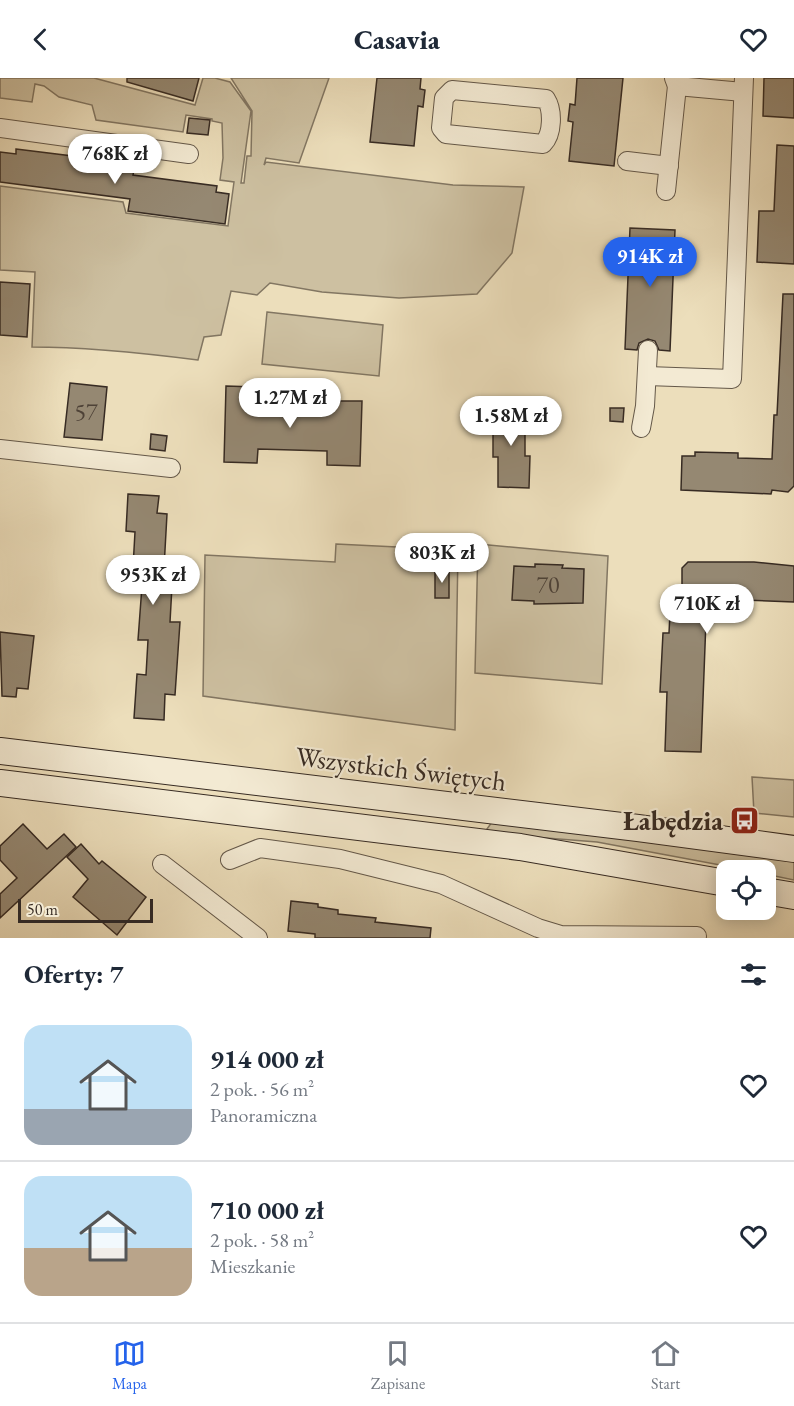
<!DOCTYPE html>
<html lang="pl">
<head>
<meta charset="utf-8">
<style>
	body { margin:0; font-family:"EB Garamond",serif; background:#f6f6f7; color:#1f2937; height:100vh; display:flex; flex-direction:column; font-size:22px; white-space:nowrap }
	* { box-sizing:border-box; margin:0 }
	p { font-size:20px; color:#747a83 }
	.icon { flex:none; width:33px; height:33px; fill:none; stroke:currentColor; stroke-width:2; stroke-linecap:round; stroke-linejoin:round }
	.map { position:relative; height:860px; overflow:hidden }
	.drawer { display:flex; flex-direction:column; background:#fff; flex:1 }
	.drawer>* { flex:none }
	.controls { position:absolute; left:716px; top:782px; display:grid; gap:12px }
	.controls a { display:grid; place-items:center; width:60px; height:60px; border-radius:12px; background:#fff; box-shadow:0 3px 15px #0003; font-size:30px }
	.scale { position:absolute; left:18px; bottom:15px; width:135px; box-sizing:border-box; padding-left:6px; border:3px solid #372b23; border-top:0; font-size:16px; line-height:21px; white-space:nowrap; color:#372b23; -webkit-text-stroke:4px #f3ead3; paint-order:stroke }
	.price { position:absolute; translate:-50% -51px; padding:0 14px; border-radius:21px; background:#fff; color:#222; font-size:20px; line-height:39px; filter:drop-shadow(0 2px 3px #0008) }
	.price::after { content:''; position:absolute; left:50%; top:36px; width:18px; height:14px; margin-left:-9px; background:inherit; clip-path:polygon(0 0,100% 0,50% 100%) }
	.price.active { background:#2563eb; color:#fff }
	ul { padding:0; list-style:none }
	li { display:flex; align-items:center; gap:18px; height:150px; padding:0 24px }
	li+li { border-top:2px solid #e0e1e3 }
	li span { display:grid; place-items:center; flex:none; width:168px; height:120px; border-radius:18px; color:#555 }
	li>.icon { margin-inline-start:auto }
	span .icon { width:72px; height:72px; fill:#fffc; stroke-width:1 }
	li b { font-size:26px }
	h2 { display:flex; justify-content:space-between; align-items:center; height:72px; padding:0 24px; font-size:26px }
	header { display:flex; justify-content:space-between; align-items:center; height:78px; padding:0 24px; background:#fff; font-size:27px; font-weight:800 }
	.menu { display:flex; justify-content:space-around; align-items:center; height:84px; border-top:2px solid #e0e1e3; background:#fff; font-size:16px; color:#747a83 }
	.menu a { display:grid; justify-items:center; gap:3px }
	.menu .active { color:#2563eb }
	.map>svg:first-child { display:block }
	.green { fill:#cdc0a1; stroke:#827662; stroke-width:1.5 }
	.building { fill:#958872; stroke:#372b23; stroke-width:1.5 }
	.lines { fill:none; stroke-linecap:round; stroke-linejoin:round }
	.street-casing { stroke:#645849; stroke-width:20 }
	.secondary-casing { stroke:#372b23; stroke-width:28 }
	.street { stroke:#f3ead3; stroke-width:18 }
	.secondary { stroke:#f3ead3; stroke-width:26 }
	.labels { text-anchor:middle; stroke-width:4.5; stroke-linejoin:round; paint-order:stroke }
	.number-label { font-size:24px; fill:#4e4237 }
	.street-label { font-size:27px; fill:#372b23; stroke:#f3ead3 }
	.poi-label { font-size:27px; font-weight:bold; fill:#372b23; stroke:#f3ead3; text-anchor:end }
</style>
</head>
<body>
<header><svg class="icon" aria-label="back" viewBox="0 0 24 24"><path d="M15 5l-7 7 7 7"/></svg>Casavia<svg class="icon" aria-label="heart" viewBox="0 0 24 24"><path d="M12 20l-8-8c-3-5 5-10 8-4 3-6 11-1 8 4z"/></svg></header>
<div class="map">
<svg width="794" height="860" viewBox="0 0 794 860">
	<rect width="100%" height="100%" fill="#ecdebb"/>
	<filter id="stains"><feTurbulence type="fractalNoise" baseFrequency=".00333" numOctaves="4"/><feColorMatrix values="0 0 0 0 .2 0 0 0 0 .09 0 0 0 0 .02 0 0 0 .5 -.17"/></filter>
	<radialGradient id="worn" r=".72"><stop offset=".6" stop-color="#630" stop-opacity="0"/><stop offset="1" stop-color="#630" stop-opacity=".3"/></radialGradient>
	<g class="green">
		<path d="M0,0H94L195,27L203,0H215L230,4L251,33L241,105H244L247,78H251L252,33L231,0H329L299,85L266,80L264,87L266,84L453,107L524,109L512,175L477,216L399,220L322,214L270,205L257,217L231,213L221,257L204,259L198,282C143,275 88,269 32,269L35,194L0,192V108L123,124L126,135L228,148L234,104L220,102L223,80L222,45L212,43V41L186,37L183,54L96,42L92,27L59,19L44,8L35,6L32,24L0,20Z"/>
		<polygon points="267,234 383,247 379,298 262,286"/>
		<polygon points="336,466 458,472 455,652 203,618 205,477 335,484"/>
		<polygon points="478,466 608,478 602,606 475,595"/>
		<polygon points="752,699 794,702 794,739 754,735"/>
		<polygon points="492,744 794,781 794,802 765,796 765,792 747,792 597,764 484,755"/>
	</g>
	<g class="building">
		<polygon points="127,0 199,0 193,23 127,4"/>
		<polygon points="377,0 421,0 420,11 425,12 423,29 418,28 414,68 370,64"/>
		<polygon points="577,0 623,0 614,88 569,83 573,44 568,43 570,26 575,27"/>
		<polygon points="764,0 794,0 794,40 763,38"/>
		<polygon points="189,40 210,42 208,57 187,55"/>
		<polygon points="777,67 794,68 794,186 757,184 759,133 774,133"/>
		<polygon points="16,71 121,84 120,90 134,92 133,97 217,108 216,114 229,116 225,146 128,133 130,121 0,104 0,74 16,76"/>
		<polygon points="630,150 675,152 670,273 659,272 655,263 648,261 639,265 637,272 625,271"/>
		<polygon points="0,204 30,206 27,259 0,257"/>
		<polygon points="783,216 794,216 794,408 788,414 772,412 771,416 681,412 682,378 695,378 695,374 738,375 738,380 772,381 774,337 777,337"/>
		<polygon points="70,305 107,309 102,362 64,359"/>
		<polygon points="226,308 259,309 259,333 328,335 328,323 362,323 360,388 327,387 327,373 258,371 257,385 224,384"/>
		<polygon points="493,328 525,328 525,378 530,378 529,410 498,409 498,379 493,379"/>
		<polygon points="610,330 624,330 623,344 610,343"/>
		<polygon points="151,356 167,358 165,373 150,371"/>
		<polygon points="128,416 159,418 157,435 167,436 164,490 173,490 170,544 180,544 175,617 165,616 164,642 134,640 137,596 146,597 148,562 138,562 142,508 132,507 135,454 126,453"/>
		<polygon points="688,484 754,484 794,488 794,524 716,521 715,542 706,542 701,674 665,673 667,614 660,614 663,555 669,555 671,516 682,517 682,490"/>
		<polygon points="535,486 563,487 562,490 584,491 583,525 534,526 534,523 512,522 514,488 535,489"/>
		<rect x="435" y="493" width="14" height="27"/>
		<polygon points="0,554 34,558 28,611 17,610 16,619 2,618"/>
		<polygon points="23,746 47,771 64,756 76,769 0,840 0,816 17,800 0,782 0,768"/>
		<polygon points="81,766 99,786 102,783 146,819 117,857 73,819 88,801 67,779"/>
		<polygon points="291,823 318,826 318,829 338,832 338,836 376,840 375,844 431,850 430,860 315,860 315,856 288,853"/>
	</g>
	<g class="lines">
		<defs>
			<g id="street">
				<polyline points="674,0 677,8 743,14"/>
				<path d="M452,12L546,21C553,32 553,56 543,66L446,56L441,50L444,20Z"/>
				<polyline points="0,50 189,76"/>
				<polyline points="627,83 669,88"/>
				<polyline points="666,113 677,8"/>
				<polyline points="647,298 732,301 744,0"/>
				<polyline points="641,350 645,328 648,272"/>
				<polyline points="0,371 171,390"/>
				<polyline points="230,782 260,770 340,781 441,806 538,850 561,857 697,858"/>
				<polyline points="162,786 258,860"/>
			</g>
			<g id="secondary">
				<polyline points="0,673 638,750 794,771"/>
				<polyline points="0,705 520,769 726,805"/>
				<polyline points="765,813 794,818"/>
			</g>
		</defs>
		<use href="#street" class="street-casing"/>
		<use href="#secondary" class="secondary-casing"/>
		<use href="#street" class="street"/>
		<use href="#secondary" class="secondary"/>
	</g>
	<defs>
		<symbol id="bus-square" viewBox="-11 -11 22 22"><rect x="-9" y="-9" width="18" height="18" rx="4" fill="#8f2418" stroke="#f3ead3"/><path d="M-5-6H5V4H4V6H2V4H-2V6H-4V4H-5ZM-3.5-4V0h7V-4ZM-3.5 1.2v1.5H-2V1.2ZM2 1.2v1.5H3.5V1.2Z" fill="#fff"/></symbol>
	</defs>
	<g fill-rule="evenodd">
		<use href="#bus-square" x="728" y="726" width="33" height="33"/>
	</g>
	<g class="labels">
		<g class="number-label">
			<text x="86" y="342">57</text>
			<text x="548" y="515">70</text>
		</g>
		<g class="street-label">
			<text transform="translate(401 691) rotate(7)" y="9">Wszystkich Świętych</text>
		</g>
		<g class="poi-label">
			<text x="723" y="752">Łabędzia</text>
		</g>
	</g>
	<rect width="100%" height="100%" filter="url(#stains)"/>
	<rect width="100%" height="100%" fill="url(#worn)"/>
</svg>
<div class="controls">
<a><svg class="icon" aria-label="locate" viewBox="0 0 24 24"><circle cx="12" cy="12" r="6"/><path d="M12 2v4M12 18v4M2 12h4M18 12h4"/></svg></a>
</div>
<div class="scale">50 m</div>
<b class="price" style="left:115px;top:107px">768K zł</b>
<b class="price active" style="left:650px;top:210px">914K zł</b>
<b class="price" style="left:290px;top:351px">1.27M zł</b>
<b class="price" style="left:511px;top:369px">1.58M zł</b>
<b class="price" style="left:442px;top:506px">803K zł</b>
<b class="price" style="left:153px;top:528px">953K zł</b>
<b class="price" style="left:707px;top:557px">710K zł</b>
</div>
<section class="drawer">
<h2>Oferty: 7<svg class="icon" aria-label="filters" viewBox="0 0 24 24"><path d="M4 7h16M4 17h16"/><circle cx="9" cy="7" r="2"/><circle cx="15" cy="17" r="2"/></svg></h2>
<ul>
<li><span style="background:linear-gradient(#bfe0f5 70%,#9aa5b1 0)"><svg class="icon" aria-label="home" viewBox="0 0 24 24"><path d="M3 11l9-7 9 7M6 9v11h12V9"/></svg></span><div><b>914 000 zł</b><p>2 pok. · 56 m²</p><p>Panoramiczna</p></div><svg class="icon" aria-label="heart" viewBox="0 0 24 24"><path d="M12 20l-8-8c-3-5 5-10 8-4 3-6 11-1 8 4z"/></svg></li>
<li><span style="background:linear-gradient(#bfe0f5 60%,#b9a48a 0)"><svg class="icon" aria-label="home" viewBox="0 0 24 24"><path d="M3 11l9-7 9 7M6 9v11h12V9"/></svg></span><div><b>710 000 zł</b><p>2 pok. · 58 m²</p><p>Mieszkanie</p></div><svg class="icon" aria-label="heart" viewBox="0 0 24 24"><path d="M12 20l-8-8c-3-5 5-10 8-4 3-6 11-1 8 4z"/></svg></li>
</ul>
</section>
<nav class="menu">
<a class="active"><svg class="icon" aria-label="map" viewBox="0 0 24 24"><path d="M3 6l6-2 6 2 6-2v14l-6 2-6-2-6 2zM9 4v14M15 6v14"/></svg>Mapa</a>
<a><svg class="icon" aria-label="saved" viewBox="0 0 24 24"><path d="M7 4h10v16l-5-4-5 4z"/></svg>Zapisane</a>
<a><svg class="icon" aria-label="home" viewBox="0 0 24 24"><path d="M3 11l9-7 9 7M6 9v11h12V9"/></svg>Start</a>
</nav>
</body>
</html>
